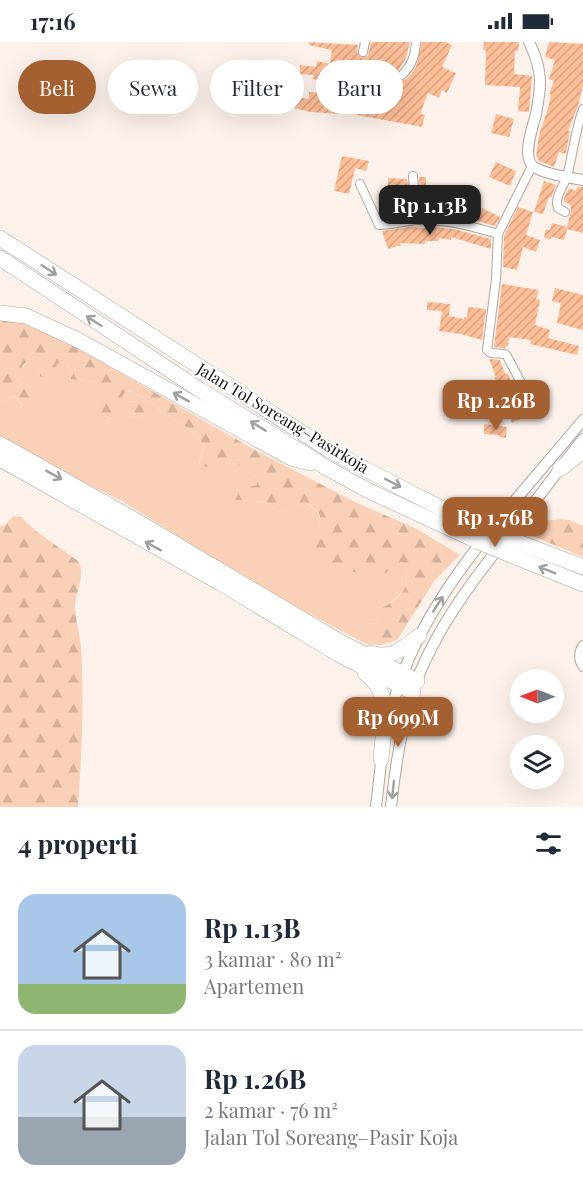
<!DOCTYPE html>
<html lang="id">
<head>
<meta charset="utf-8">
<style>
	body { margin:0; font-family:"Playfair Display",serif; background:#f2f2f3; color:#1f2937; height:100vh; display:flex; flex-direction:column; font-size:22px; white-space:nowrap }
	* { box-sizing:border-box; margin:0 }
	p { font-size:20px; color:#747a83 }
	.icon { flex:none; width:33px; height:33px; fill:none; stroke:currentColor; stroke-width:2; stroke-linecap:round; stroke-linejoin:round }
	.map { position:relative; height:765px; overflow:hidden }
	.side { display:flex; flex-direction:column; background:#fff; flex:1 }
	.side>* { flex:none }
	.hud { position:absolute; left:18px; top:18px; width:548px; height:54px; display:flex; gap:12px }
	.needle { width:39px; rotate:271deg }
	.controls { position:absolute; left:510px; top:627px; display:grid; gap:12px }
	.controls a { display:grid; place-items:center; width:54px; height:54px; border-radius:50%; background:#fff; box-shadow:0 6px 24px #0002; font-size:30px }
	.price { position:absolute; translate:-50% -51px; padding:0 14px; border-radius:12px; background:#a46030; color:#fff; font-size:20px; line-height:39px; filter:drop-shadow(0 2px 3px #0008) }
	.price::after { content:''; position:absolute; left:50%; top:36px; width:18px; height:14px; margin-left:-9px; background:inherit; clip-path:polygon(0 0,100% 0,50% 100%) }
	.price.selected { background:#222; color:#fff }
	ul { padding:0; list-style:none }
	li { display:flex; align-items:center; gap:18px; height:150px; padding:0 18px }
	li+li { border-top:2px solid #e0e1e3 }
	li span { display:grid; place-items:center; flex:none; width:168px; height:120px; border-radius:18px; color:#555 }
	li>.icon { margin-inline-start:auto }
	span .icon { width:72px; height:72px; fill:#fffc; stroke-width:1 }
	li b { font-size:26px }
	h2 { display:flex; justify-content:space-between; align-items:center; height:72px; padding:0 18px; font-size:26px }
	.chip { padding:0 21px; border-radius:27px; background:#fff; box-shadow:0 6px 24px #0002; font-size:21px; line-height:54px }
	.chip.selected { background:#a46030; color:#fff }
	.status { display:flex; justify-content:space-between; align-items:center; height:42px; padding:0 30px; background:#fff; direction:ltr }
	.status svg { height:16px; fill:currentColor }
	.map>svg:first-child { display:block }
	.green { fill:#fad0b6 }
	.forest { fill:url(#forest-firs) }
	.building { fill:url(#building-hatch) }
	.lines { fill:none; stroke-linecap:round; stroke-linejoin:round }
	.minor-casing { stroke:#b1a7a2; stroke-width:10 }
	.tertiary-casing { stroke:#b1a7a2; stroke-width:12 }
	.motorway-casing { stroke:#b1a7a2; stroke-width:16 }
	.minor { stroke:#fff; stroke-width:8 }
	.tertiary { stroke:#fff; stroke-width:10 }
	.motorway { stroke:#fff; stroke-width:15 }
	.motorway-bridge-casing { stroke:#b1a7a2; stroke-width:16; stroke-linecap:butt }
	.motorway-bridge { stroke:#fff; stroke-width:15 }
	.oneway { stroke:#a19f9e }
	.labels { text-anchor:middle; stroke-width:4.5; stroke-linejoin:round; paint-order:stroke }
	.street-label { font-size:16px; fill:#130f0d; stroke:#fff }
</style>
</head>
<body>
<div class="status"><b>17:16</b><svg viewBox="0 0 49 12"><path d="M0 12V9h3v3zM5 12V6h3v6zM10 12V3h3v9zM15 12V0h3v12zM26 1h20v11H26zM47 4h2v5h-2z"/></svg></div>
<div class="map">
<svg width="583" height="765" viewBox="0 0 583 765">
	<defs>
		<pattern id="forest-firs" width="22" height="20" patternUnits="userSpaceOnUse" patternTransform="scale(1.5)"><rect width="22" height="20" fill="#fad0b6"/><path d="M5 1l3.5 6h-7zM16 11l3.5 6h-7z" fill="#d5b19b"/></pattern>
		<pattern id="building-hatch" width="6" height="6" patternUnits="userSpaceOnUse" patternTransform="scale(1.5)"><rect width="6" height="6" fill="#fdbd96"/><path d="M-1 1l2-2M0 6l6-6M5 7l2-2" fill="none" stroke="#d8a180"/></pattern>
	</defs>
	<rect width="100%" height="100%" fill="#fcf1eb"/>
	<path class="green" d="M30,317L34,318L40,334L52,333L57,322L65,320L68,323L71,337L100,341C105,349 100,357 96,364L106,375L119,379L130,374L141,376L136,360L124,359L122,355L126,349L133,350L154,362L161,371L185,384L204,403L199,422C216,428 227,418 237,422C244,425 251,432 257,436V443L236,458L267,460L279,471L304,460C326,472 321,480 314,501L405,520C412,545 400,556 379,567V578L376,581L364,582L361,589L365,594L366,602L306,570L214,517L122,459L24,411L0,397V360L14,354L23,364C18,344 13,332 30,317Z"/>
	<g class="forest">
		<path d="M0,279L29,281L82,309L257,409L357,461L415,486L460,513L435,538L397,598L381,603L366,602L360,585L364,582L376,581L379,578V567C400,557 412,545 405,521L401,520L384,532L354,530L323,523C321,520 316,515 315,511C307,488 338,477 304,460L279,471L267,460L236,458L234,454L239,448L257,443V436L236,421H228L211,426L199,423L204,403L185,384L161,371L154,362L133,350L126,349L122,355L124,359L136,360L143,365L144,373L141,376L130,374L119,379C110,376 100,374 96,364C100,357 105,349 100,341L71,337L68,323L65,320L57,322L52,333L48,337L40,334L34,318L30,317L23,323L17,340L26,345L37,359L36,363L28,367L14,354L0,360Z"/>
		<path d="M13,474L21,475L36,489L78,519C86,534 76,548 75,563C75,577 80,591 81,604C84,658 82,712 78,765H0V484H4Z"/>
		<polygon points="560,477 569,478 583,484 583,515 525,491 523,487 532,480"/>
	</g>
	<g class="building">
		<polygon points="309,0 358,3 357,11 362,16 368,14 371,0 410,0 406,16 396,32 397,37 401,39 407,37 416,25 422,0 445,0 452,3 442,25 456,31 447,51 442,48 439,56 428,51 420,72 425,73 422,85 341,70 341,72 310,70 294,66 296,55 309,57 309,50 355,53 356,47 313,37 314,33 300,32 300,23 316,25 317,19 330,22 332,8 309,3"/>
		<polygon points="484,0 519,0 518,9 515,9 514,32 532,34 529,70 518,69 520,45 485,43 486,8 483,8"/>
		<polygon points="549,0 583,2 583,43 578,64 568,89 570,89 566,112 559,110 554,125 539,119 536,114 539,93 549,63 551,52 549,52 554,39 549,37 555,18 545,15"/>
		<polygon points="496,72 514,77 509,95 491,91"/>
		<polygon points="342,114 369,119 366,129 355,126 349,152 334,149"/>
		<polygon points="496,120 516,129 510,144 489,135"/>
		<polygon points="419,135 426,135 426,151 430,150 432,164 444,163 445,173 424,172 423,162 421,162"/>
		<polygon points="388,136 407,137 408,147 404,147 405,165 407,165 408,173 384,176 383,168 388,167"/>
		<polygon points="544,139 556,143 551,156 549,155 543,172 534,170"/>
		<polygon points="577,145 583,145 583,191 567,187 564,198 551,195 551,197 544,196 546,187 550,188 552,181 567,185 571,169 570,162 564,160 564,156 569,146 576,149"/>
		<polygon points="518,165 533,170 526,193 540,198 536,210 523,205 517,228 503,225 504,194"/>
		<polygon points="482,166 500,175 495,184 477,179"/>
		<polygon points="425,184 457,188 491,197 491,207 451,195 451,198 439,196 439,199 425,199 425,202 400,201 401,203 388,207 382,189 410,185 425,186"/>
		<polygon points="502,242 539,248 536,257 540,258 535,283 550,288 548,296 579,304 577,313 530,302 531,298 509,295 508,304 506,303 505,306 494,305"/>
		<polygon points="555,246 583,253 583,288 557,281 561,261 552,259"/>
		<polygon points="427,260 450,262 449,274 464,277 464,275 467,275 468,265 486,267 482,298 461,292 439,289 442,269 427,268"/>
		<polygon points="489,317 500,318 505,332 508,331 511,340 506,342 510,358 515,356 523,376 512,381 509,372 511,371 500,351 494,335 496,335"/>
		<polygon points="484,382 507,385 506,396 499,395 499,393 484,392"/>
	</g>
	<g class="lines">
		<defs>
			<g id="minor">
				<polyline points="363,10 365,0"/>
				<path d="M402,33C412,23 415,14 416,0"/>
				<polyline points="532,124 498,192 496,237 487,308 491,311 505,312 507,314 537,371"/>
				<polyline points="413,134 416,178"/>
				<path d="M360,142L379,183C392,183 405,179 418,178C446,177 471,184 498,192"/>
				<path d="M565,170L558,166C554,155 564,144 567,134C573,112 575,89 583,67"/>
				<path d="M583,603C578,609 578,619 583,625"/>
			</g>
			<g id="tertiary">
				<path d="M529,0C535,12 540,27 540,40C540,51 538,61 536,72C533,84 521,116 534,125C544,132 571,136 583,138"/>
				<path d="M389,683C392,669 394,655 399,643C430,546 519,456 583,378"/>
				<polyline points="376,765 382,712"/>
				<path d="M391,765C395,726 401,686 413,649C436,580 489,518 533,462C550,440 566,418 583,397"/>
			</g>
			<g id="motorway">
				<polyline points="0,196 329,408 415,453 484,487"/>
				<polyline points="0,216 200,348 327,426 367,448 477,499"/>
				<polyline points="0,271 26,274 78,298 291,416 310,421"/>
				<polyline points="0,402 128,474 342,601 417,639"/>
				<polyline points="0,417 222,542 338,612 413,650"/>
				<polyline points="560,427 583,409"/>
				<polyline points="518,500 583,525"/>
				<polyline points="511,513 583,542"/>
				<path d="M371,611C391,618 404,606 419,594"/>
				<path d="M365,631C394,652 383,686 381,717"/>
			</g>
		</defs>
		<use href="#minor" class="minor-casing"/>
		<use href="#tertiary" class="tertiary-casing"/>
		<use href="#motorway" class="motorway-casing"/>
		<use href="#minor" class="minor"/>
		<use href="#tertiary" class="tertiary"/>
		<use href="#motorway" class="motorway"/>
		<defs>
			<g id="motorway-bridge">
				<polyline points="484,487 518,500"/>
				<polyline points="477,499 511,513"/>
			</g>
		</defs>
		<use href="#motorway-bridge" class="motorway-bridge-casing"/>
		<use href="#motorway-bridge" class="motorway-bridge"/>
	</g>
	<defs><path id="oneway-shaft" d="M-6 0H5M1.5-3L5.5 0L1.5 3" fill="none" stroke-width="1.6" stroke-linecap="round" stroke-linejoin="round" transform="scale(1.5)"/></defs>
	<g class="oneway">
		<use href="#oneway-shaft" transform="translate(49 228) rotate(33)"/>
		<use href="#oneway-shaft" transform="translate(94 279) rotate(-147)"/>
		<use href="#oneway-shaft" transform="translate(181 355) rotate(-151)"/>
		<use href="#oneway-shaft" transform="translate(258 384) rotate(-148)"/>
		<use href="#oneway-shaft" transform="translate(54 433) rotate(29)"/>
		<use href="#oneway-shaft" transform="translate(393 441) rotate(28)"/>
		<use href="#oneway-shaft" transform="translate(153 504) rotate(-151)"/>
		<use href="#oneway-shaft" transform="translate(547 528) rotate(-158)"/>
		<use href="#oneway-shaft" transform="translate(438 562) rotate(-57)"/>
		<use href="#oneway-shaft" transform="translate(393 748) rotate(96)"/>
	</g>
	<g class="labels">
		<g class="street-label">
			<text transform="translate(283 376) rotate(31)" y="6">Jalan Tol Soreang–Pasirkoja</text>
		</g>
	</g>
</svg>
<div class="controls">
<a><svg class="needle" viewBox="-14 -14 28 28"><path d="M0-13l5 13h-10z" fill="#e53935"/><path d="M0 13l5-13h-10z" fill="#747a83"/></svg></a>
<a><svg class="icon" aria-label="layers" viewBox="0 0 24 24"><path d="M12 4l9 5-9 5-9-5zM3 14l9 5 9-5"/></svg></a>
</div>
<b class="price selected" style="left:430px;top:194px">Rp 1.13B</b>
<b class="price" style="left:496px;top:389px">Rp 1.26B</b>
<b class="price" style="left:495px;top:506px">Rp 1.76B</b>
<b class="price" style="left:398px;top:706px">Rp 699M</b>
<div class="hud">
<a class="chip selected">Beli</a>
<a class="chip">Sewa</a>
<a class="chip">Filter</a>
<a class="chip">Baru</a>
</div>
</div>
<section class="side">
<h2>4 properti<svg class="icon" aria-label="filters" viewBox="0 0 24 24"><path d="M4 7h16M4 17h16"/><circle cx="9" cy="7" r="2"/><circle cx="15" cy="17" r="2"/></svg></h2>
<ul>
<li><span style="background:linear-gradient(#a9c7e8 75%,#8fb573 0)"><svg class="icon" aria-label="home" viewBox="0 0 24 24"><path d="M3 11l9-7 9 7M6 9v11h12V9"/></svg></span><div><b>Rp 1.13B</b><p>3 kamar · 80 m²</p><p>Apartemen</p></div></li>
<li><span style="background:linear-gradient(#c9d6e8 60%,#9aa5b1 0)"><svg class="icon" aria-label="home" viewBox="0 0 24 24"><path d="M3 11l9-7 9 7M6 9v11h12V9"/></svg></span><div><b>Rp 1.26B</b><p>2 kamar · 76 m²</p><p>Jalan Tol Soreang–Pasir Koja</p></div></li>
</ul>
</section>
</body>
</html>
